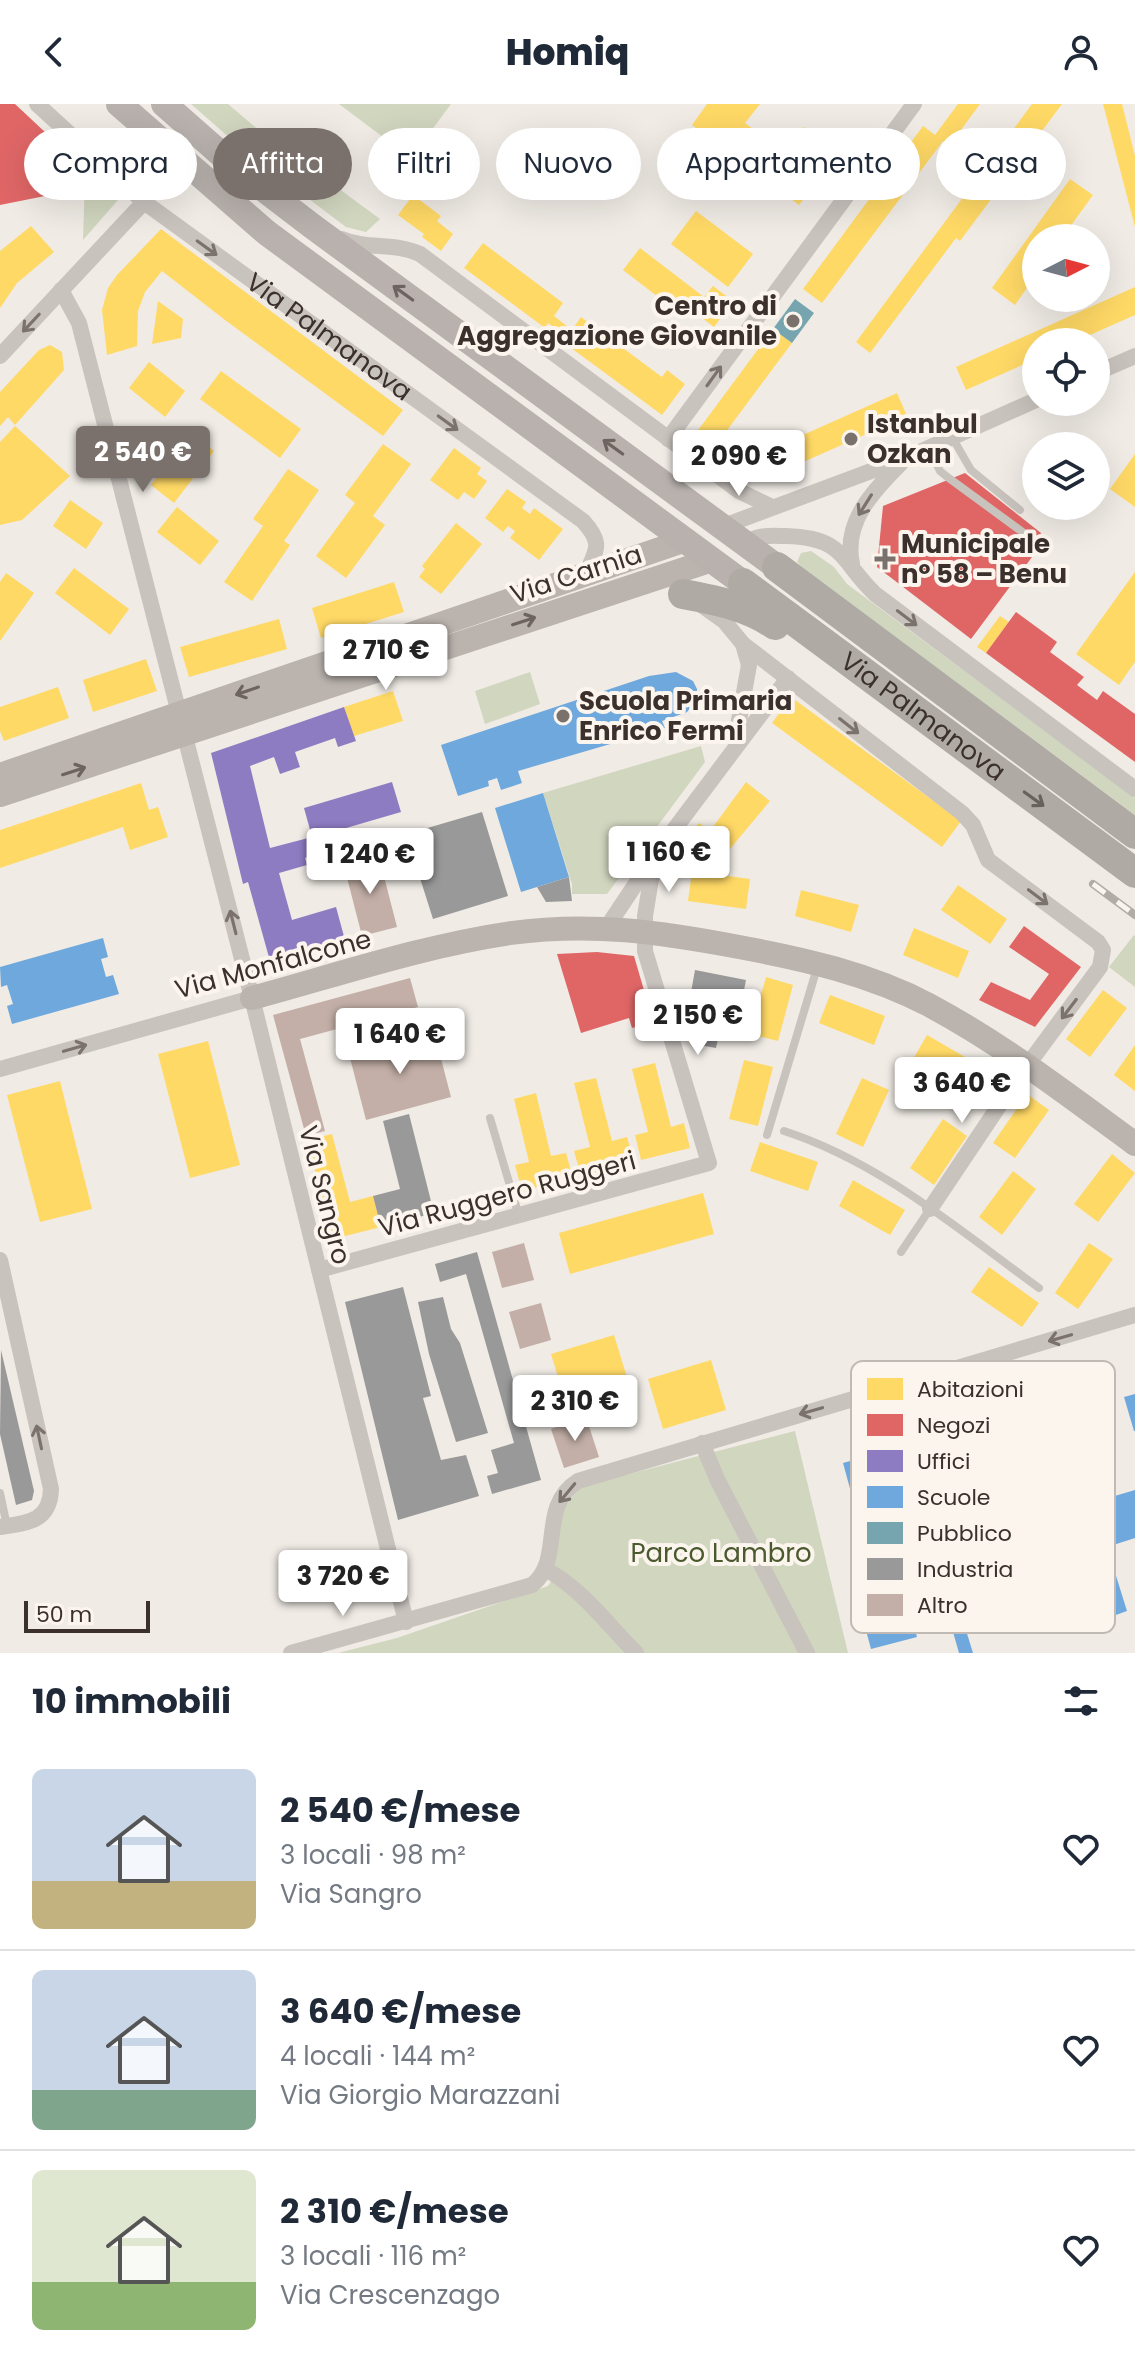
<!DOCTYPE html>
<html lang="it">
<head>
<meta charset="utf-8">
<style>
	body { margin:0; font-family:Poppins,sans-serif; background:#f2f2f3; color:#1f2937; height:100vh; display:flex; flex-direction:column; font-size:30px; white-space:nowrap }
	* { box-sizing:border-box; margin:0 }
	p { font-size:26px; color:#747a83 }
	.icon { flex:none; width:44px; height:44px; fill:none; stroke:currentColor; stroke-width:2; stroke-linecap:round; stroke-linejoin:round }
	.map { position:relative; height:1549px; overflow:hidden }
	.details { display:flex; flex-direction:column; background:#fff; flex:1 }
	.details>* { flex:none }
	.top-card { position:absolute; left:24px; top:24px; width:1088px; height:72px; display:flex; gap:16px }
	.needle { width:52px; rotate:84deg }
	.buttons { position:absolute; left:1022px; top:120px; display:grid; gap:16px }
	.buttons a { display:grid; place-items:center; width:88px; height:88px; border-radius:50%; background:#fff; box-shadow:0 8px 32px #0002; font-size:40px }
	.scale { position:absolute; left:24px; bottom:20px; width:126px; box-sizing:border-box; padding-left:8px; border:4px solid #3b302b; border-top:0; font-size:22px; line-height:28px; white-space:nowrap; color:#3b302b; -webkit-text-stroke:6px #fbf5ee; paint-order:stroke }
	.price { position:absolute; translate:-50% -68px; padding:0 18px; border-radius:8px; background:#fff; color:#222; font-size:26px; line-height:52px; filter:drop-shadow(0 2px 4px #0008) }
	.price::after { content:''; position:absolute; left:50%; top:48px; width:24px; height:18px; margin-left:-12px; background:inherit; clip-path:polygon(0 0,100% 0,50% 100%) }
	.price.selected { background:#7a716c; color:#fff }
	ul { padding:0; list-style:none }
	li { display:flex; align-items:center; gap:24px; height:200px; padding:0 32px }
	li+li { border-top:2px solid #e0e1e3 }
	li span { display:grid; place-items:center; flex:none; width:224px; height:160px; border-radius:12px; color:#555 }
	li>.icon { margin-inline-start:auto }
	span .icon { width:96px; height:96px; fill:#fffc; stroke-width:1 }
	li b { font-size:34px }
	h2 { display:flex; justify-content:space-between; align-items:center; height:96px; padding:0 32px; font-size:34px }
	.tag { padding:0 28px; border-radius:36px; background:#fff; box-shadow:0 8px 32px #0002; font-size:28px; line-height:72px }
	.tag.selected { background:#7a716c; color:#fff }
	header { display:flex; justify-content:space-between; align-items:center; height:104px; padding:0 32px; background:#fff; font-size:36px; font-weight:800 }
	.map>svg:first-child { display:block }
	.green { fill:#d1d6bf }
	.homes { fill:#ffd966 }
	.shops { fill:#e06666 }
	.offices { fill:#8e7cc3 }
	.schools { fill:#6fa8dc }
	.public { fill:#76a5af }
	.industry { fill:#999 }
	.building { fill:#c3afa7 }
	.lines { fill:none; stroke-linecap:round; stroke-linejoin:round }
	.lane { stroke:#c9c3be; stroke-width:8 }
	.street { stroke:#c9c3be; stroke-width:16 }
	.secondary { stroke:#bab3ae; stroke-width:24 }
	.primary { stroke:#b8b1ad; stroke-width:26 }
	.highway { stroke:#afaaa4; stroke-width:30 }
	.rail-casing { stroke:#b1aca8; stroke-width:8 }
	.rail { stroke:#fbf5ee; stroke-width:5; stroke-dasharray:15; stroke-linecap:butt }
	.oneway { stroke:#7b726d }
	.oneway2 { stroke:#6d645f }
	.oneway3 { stroke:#6e645f }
	.oneway4 { stroke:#69615b }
	.poi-dot { fill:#7a716c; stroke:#fbf5ee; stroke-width:3 }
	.labels { text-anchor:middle; stroke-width:8; stroke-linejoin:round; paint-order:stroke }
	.poi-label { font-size:26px; font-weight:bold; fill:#3b302b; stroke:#fbf5ee; text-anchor:start }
	.street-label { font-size:26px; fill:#3b302b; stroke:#fbf5ee }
	.park-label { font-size:26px; fill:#4a5a2e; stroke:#fbf5ee }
	.key { fill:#fbf5ee; stroke:#c1bab4; stroke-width:2 }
	.key-label { font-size:22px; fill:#3b302b }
</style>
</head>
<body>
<header><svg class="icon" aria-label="back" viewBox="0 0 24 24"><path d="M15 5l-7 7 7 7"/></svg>Homiq<svg class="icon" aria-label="person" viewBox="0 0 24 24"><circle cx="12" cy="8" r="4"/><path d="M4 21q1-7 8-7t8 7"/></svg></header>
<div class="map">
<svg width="1135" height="1549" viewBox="0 0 1135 1549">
	<rect width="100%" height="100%" fill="#f0ebe5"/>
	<g class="green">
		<polygon points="191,0 228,0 255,23 380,115 366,128 346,123 240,43"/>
		<polygon points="339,0 451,0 411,54"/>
		<polygon points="89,69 118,96 83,136 85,73"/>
		<polygon points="811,447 834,463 847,480 1135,694 1135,711 803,464 797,458 801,449"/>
		<polygon points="530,568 540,600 485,620 475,587"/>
		<polygon points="701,642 705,658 607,790 572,790 572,780 543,689"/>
		<polygon points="1134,831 1135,832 1135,883 1109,863"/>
		<path d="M795,1327L848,1549H338L397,1534L548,1482C559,1467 550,1454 551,1438C553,1420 569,1392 583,1382Z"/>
	</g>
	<g class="homes">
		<polygon points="707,0 760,0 745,19 784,49 804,23 833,45 814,70 819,75 799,101 692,21"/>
		<polygon points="958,0 980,0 949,42 943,37 822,199 803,185 923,22 935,31"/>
		<polygon points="1032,0 1062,0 960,137 956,134 870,249 856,238"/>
		<polygon points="1103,0 1122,0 1135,52 1135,123"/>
		<polygon points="1070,75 1093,91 1062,134 1036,134 1036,171 1015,201 992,184"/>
		<polygon points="413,91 441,112 437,117 453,130 441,147 422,133 424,130 398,111"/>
		<polygon points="696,107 753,150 728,183 671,140"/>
		<polygon points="31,122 54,148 17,179 0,204 0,147"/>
		<polygon points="161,125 403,306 383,332 225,216 162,167 145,188 138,207 137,242 107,251 102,206 108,184 117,171"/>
		<polygon points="483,139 563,199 554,212 572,226 581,213 662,273 667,266 685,280 662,311 563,238 567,233 548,219 545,224 464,164"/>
		<polygon points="640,144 704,193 713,182 733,197 714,223 685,201 679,209 623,166"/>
		<polygon points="1135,183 1135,211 1074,238 1036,238 1036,255 966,286 956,263"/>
		<polygon points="158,197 183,215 181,234 152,240"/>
		<polygon points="773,225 792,239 725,329 750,346 758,348 776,343 897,289 907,312 774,371 750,373 740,368 693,333"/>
		<polygon points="50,241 62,248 64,266 15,321 8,313 0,322 0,288 39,246"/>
		<polygon points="149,258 185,287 165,313 129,284"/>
		<polygon points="221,267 301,325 280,354 200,295"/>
		<polygon points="15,322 70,372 22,416 0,421 0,338"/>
		<polygon points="191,329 214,347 174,399 151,381"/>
		<polygon points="383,340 411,360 373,412 385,421 346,474 316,452 355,399 345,391"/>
		<polygon points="454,344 481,364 477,370 487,377 474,395 464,388 458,396 430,376"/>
		<polygon points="1135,350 1135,403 1110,385"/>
		<polygon points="1036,364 1036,391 1023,381"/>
		<polygon points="288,365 319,386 284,437 290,441 252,497 224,478 263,422 253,415"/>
		<polygon points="507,385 526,398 522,404 530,410 534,404 563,425 539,456 510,434 515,427 508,422 503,428 485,414"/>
		<polygon points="70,396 103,419 86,445 53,422"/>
		<polygon points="1051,402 1074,402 1066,413"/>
		<polygon points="177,403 219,437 200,461 157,428"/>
		<polygon points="456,419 482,440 441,490 419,473 425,465 422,462"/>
		<polygon points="74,464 129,505 110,531 55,489"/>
		<polygon points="1135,468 1135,558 1119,581 1076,550"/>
		<polygon points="6,469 34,489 0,537 0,478"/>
		<polygon points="394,478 404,508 321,534 312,504"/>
		<polygon points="1000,512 1009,518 986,549 977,543"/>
		<polygon points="279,515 287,545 189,573 180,543"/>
		<polygon points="146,555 157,587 93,608 83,576"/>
		<polygon points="58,583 69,614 4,637 0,627 0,603"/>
		<polygon points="393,587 403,617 354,632 344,603"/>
		<polygon points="791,593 961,717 942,743 772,619"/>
		<polygon points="746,678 770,697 719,758 679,745 699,719 710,727"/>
		<polygon points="141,679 149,706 158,703 168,733 130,746 123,723 0,764 0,726"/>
		<polygon points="692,767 750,775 746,805 688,797"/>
		<polygon points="958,781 1007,815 990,840 941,806"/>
		<polygon points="801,786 859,801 851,828 795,812"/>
		<polygon points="914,824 969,847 958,874 903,851"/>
		<polygon points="766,873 793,881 778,937 750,930"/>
		<polygon points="1103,886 1127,904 1090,953 1066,935"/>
		<polygon points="830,891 885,912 874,941 819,919"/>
		<polygon points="927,931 977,960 962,986 912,957"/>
		<polygon points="208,937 240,1061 190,1074 158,950"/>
		<polygon points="1135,941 1135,987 1114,971"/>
		<polygon points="744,956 773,963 758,1022 729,1015"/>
		<polygon points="655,959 671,1023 684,1019 690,1044 641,1056 635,1031 648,1028 632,965"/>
		<polygon points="596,974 612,1037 627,1033 634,1058 581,1072 574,1047 590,1043 574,979"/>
		<polygon points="862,974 889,986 863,1043 836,1030"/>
		<polygon points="60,977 92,1105 40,1118 7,991"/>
		<polygon points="536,989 551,1052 566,1049 573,1074 522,1087 515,1061 529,1058 514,995"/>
		<polygon points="1027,990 1049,1006 1015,1054 993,1039"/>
		<polygon points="943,1015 967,1032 934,1081 910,1064"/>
		<polygon points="332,1030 350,1098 373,1092 381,1123 333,1135 307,1036"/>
		<polygon points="760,1038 818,1058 808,1087 750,1067"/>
		<polygon points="1112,1050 1135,1069 1098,1118 1074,1100"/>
		<polygon points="1013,1067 1036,1085 1002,1131 979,1113"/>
		<polygon points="853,1076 905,1106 890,1131 839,1102"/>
		<polygon points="703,1089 714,1130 570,1170 559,1129"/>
		<polygon points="1089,1139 1113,1155 1078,1205 1055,1189"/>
		<polygon points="989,1163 1039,1199 1022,1223 971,1188"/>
		<polygon points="614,1231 629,1280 566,1299 551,1250"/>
		<polygon points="711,1256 726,1306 663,1325 648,1275"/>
	</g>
	<g class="shops">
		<polygon points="0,0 15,0 79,60 55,90 0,101"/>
		<polygon points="965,369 1041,429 1035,449 971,535 877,463 883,402"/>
		<polygon points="1016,508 1057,538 1050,548 1084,573 1077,581 1097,596 1103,587 1135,610 1135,658 986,549"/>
		<polygon points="1024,822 1081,863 1035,923 979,896 991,878 1030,896 1049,870 1009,843"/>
		<polygon points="597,848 634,852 653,917 632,924 629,914 581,929 557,850"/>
	</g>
	<polygon class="offices" points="344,603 356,637 338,643 335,634 295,648 300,663 280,670 274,653 250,662 270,744 312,733 304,704 392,678 401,708 329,729 333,744 305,754 307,761 279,769 292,816 336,803 345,836 270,857 248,778 243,780 211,649"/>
	<g class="schools">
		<polygon points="676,568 693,577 697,585 697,595 687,608 662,617 665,624 518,667 522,679 501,686 497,674 488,677 489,682 458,692 441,641 649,572"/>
		<polygon points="543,689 569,773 521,788 495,704"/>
		<polygon points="103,834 108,853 101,855 106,873 113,871 119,890 12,920 7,902 13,900 7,881 1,883 0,863"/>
		<polygon points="1097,1265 1109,1303 1060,1319 1066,1341 1083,1336 1101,1396 1135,1386 1135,1434 1107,1443 1127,1507 1085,1522 1063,1455 982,1481 967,1437 1070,1405 1054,1351 921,1391 915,1371 902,1375 929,1471 902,1478 917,1533 871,1545 853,1478 874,1472 843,1359 893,1345 898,1360 911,1357 906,1337 926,1331 927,1334 1020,1306 1015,1291"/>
		<polygon points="1135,1290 1135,1327 1134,1327 1124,1293"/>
		<polygon points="927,1400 973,1549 959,1549 917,1402"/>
	</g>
	<polygon class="public" points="795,195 814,209 792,239 773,225"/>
	<g class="industry">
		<polygon points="482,708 508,792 433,815 413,752 397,757 390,735"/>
		<polygon points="569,773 572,797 546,798 537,783"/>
		<polygon points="695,866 746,876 736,927 720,925 716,944 693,940 686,916"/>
		<polygon points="409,1010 434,1109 381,1123 373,1092 400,1085 383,1017"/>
		<polygon points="477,1148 541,1376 492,1390 487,1372 498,1369 491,1346 514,1339 466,1170 440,1178 435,1160"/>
		<polygon points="403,1183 431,1292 423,1294 441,1356 466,1351 479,1392 398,1416 345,1198"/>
		<polygon points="443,1193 451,1225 460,1239 488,1329 456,1338 429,1250 418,1198"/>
		<polygon points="1,1246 34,1387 32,1396 16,1401 0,1330"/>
	</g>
	<g class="building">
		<polygon points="379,753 397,823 362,832 344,762"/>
		<polygon points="410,874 418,903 300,935 325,1027 306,1032 273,911"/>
		<polygon points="434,928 451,993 366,1016 349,950"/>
		<polygon points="524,1139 534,1176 502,1184 492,1148"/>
		<polygon points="541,1199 551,1236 520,1245 509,1208"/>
		<polygon points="586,1313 599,1353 564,1364 551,1325"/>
	</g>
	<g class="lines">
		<g class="lane">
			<polyline points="952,333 971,366 1020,406"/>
			<polyline points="929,344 940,367 946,372 1028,432 1032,438 1030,447"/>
			<polyline points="490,1014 519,1112"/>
			<path d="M784,1027C880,1058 959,1126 1039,1184"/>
			<polyline points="767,1031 817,864"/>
			<polyline points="901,1148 930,1105"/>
			<polyline points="0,1389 7,1422"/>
		</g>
		<g class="street">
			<path id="s1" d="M37,0L144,98L583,417C604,440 596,446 586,470"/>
			<path d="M342,135C367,146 395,138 420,150L739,387L772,403"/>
			<polyline points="61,186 79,219 252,894 406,1518"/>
			<polyline points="0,252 144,98"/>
			<polyline points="1096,269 1135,252"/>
			<polyline points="668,335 914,0"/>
			<polyline points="721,423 906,354 1036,296"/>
			<path d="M745,440C757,430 771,432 786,432C845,434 839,455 875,490L1135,685"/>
			<path d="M852,460C843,418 873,387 901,359"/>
			<polyline points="700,500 724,517 743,540 962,709 973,721 988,756 1098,838 1103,846 1100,863 1015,978 930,1105"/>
			<polyline points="736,633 749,561 743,540"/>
			<polyline points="607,823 655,751 788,574"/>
			<polyline points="0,965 252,894"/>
			<path d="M0,1156L51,1385C50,1418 27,1419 0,1423"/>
			<polyline points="319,1166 709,1059 645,847 645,812 655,751"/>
			<polyline points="702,1339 718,1377 807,1549"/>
			<path d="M545,1465C580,1483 608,1521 636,1549"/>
			<path d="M291,1549L532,1481C565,1455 537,1403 578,1377L1135,1211"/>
		</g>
		<g class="secondary">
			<polyline points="0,671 686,436"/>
			<polyline points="0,691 712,456"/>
			<path d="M252,894C337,871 423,842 511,829C591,818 660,828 739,843C804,855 870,870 929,901C1002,940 1068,991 1135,1040"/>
		</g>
		<g class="primary">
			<polyline points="119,0 267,129 743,479"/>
			<polyline points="164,0 239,66 312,122 777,463"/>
		</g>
		<g class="highway">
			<polyline points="777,463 1135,730"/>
			<path id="s2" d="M743,479L1135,769"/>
			<path d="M683,490C715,496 748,502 775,521"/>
		</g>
		<defs>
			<polyline id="rail" points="1093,780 1135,811"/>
		</defs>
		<use href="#rail" class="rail-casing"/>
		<use href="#rail" class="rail"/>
	</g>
	<defs><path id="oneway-shaft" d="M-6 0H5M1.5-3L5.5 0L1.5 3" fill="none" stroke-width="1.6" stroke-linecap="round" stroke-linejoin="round" transform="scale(2)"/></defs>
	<g class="oneway">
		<use href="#oneway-shaft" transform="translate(207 144) rotate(36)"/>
		<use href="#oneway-shaft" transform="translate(31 219) rotate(133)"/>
		<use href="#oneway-shaft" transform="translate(714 272) rotate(-54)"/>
		<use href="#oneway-shaft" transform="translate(448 319) rotate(36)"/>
		<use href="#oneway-shaft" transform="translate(865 401) rotate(122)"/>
		<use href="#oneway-shaft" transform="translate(907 514) rotate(37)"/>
		<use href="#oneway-shaft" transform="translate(849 622) rotate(38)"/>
		<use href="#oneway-shaft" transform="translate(1038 793) rotate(37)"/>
		<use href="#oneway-shaft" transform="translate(233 818) rotate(-104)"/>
		<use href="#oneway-shaft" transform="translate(1069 905) rotate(127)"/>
		<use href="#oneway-shaft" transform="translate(75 944) rotate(-16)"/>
		<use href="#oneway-shaft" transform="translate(1060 1234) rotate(164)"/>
		<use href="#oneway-shaft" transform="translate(811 1307) rotate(164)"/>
		<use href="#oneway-shaft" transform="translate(39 1333) rotate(-102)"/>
		<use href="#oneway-shaft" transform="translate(567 1389) rotate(130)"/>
	</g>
	<g class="oneway2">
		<use href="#oneway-shaft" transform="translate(403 189) rotate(-144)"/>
		<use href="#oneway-shaft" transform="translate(613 343) rotate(-144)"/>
	</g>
	<g class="oneway3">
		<use href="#oneway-shaft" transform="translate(524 517) rotate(-18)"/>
		<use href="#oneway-shaft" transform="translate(247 587) rotate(161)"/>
		<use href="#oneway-shaft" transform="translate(74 667) rotate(-18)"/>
	</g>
	<use class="oneway4" href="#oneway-shaft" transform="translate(1034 695) rotate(36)"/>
	<g class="poi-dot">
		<circle cx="793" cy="217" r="8"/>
		<circle cx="851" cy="335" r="8"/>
		<path d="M881 443h8v8h8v8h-8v8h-8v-8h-8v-8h8z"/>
		<circle cx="563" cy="612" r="8"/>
	</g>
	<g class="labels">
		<g class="poi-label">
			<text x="777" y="211" text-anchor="end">Centro di<tspan x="777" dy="30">Aggregazione Giovanile</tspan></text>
			<text x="867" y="329">Istanbul<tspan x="867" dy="30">Ozkan</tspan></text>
			<text x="901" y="449">Municipale<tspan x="901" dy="30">nº 58 – Benu</tspan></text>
			<text x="579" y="606">Scuola Primaria<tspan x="579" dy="30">Enrico Fermi</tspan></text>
		</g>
		<g class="street-label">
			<text dy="9" stroke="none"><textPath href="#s1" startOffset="374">Via Palmanova</textPath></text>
			<text transform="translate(576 470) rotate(-18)" y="9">Via Carnia</text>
			<text dy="9" stroke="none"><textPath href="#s2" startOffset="224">Via Palmanova</textPath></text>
			<text transform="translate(273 860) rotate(-15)" y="9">Via Monfalcone</text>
			<text transform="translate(507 1090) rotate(-15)" y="9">Via Ruggero Ruggeri</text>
			<text transform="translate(325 1091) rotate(76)" y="9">Via Sangro</text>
		</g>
		<g class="park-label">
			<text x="721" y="1458">Parco Lambro</text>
		</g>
	</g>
	<rect x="851" y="1257" width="264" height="272" rx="12" class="key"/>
	<rect x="867" y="1274" width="36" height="22" fill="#ffd966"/>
	<rect x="867" y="1310" width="36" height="22" fill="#e06666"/>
	<rect x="867" y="1346" width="36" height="22" fill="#8e7cc3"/>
	<rect x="867" y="1382" width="36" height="22" fill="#6fa8dc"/>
	<rect x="867" y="1418" width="36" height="22" fill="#76a5af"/>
	<rect x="867" y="1454" width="36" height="22" fill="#999"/>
	<rect x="867" y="1490" width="36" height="22" fill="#c3afa7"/>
	<g class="key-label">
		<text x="917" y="1293">Abitazioni</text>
		<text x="917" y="1329">Negozi</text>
		<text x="917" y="1365">Uffici</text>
		<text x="917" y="1401">Scuole</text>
		<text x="917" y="1437">Pubblico</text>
		<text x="917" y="1473">Industria</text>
		<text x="917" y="1509">Altro</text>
	</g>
</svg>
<div class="buttons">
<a><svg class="needle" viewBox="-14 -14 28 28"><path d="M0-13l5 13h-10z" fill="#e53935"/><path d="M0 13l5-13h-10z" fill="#747a83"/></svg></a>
<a><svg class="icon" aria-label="locate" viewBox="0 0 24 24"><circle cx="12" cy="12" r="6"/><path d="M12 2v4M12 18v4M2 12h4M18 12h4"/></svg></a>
<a><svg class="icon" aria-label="layers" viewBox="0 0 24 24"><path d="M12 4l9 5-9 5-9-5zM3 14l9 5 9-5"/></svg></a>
</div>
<div class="scale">50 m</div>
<b class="price selected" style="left:143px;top:390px">2 540 €</b>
<b class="price" style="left:739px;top:394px">2 090 €</b>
<b class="price" style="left:386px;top:588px">2 710 €</b>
<b class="price" style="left:669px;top:790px">1 160 €</b>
<b class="price" style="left:370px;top:792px">1 240 €</b>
<b class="price" style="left:698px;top:953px">2 150 €</b>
<b class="price" style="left:400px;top:972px">1 640 €</b>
<b class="price" style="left:962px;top:1021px">3 640 €</b>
<b class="price" style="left:575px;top:1339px">2 310 €</b>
<b class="price" style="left:343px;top:1514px">3 720 €</b>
<div class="top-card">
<a class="tag">Compra</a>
<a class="tag selected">Affitta</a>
<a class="tag">Filtri</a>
<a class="tag">Nuovo</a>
<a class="tag">Appartamento</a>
<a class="tag">Casa</a>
</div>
</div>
<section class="details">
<h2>10 immobili<svg class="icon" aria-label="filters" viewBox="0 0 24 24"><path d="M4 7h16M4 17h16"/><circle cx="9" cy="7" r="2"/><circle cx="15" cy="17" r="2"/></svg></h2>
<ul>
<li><span style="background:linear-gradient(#c9d6e8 70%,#c2b280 0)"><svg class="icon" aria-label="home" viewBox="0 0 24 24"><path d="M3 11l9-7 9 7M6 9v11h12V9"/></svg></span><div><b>2 540 €/mese</b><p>3 locali · 98 m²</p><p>Via Sangro</p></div><svg class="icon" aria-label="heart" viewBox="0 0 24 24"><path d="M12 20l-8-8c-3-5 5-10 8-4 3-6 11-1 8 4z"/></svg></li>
<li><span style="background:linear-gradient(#c9d6e8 75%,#7fa58c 0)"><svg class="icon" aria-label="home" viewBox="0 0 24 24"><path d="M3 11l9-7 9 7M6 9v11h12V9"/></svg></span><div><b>3 640 €/mese</b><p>4 locali · 144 m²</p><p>Via Giorgio Marazzani</p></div><svg class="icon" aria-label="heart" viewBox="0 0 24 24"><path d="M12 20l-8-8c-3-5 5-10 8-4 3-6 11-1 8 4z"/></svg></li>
<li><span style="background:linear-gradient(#dfe7d0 70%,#8fb573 0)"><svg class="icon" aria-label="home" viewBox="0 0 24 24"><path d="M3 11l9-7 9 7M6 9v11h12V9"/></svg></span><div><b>2 310 €/mese</b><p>3 locali · 116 m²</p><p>Via Crescenzago</p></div><svg class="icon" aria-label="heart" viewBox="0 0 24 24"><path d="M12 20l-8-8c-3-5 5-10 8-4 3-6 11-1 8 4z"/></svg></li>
</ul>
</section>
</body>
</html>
